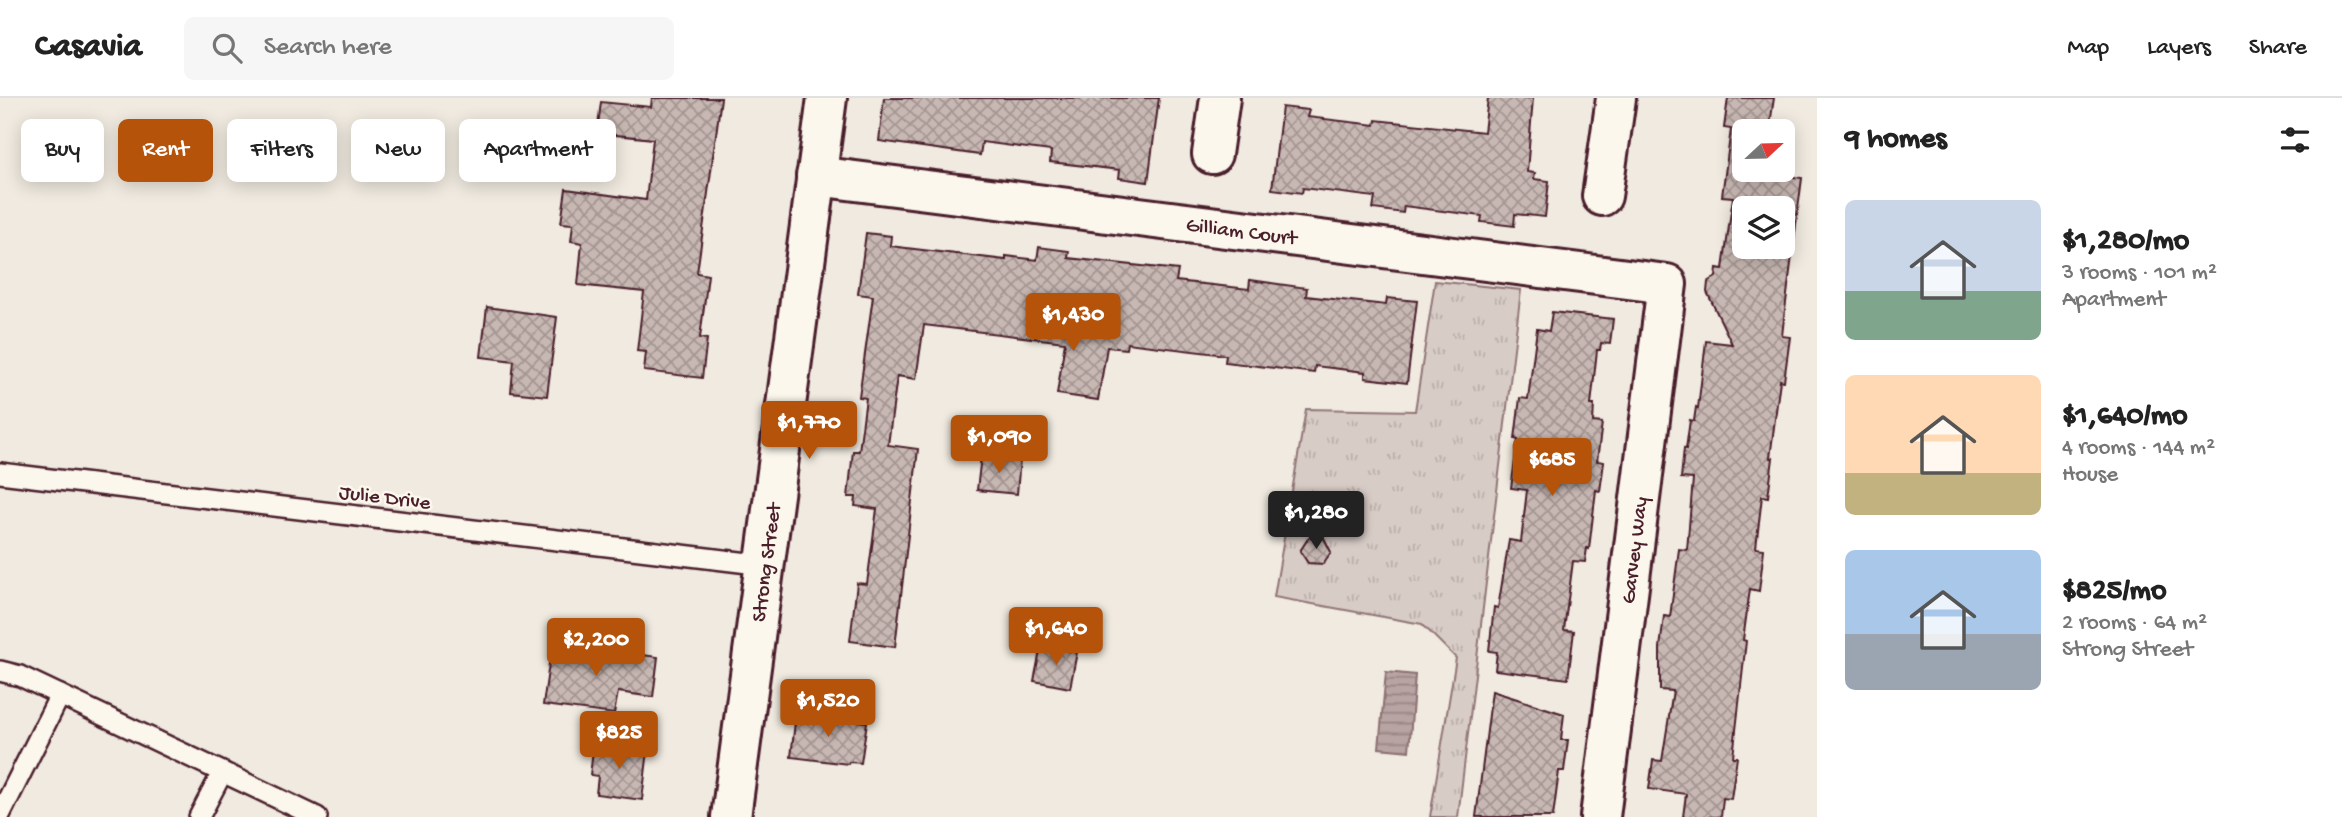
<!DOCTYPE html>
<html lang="en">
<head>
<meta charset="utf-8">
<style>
	body { margin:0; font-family:"Gochi Hand",sans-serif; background:#f6f6f6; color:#222; height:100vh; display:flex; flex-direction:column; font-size:26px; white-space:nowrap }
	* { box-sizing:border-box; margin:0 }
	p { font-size:23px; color:#767676 }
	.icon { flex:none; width:38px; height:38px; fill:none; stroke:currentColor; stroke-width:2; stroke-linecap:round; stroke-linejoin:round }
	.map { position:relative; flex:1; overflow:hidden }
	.panel { display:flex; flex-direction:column; background:#fff; width:525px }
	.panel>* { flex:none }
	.banner { position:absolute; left:21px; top:21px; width:665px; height:63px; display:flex; gap:14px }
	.needle { width:46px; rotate:68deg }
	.fabs { position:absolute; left:1732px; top:21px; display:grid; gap:14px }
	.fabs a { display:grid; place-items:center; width:63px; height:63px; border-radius:10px; background:#fff; box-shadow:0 4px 18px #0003; font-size:35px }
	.price { position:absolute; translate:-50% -60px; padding:0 16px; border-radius:7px; background:#b45309; color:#fff; font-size:23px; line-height:46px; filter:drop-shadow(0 2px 4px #0008) }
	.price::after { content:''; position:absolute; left:50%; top:42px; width:21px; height:16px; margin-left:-10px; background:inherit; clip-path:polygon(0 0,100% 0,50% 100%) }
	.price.selected { background:#222; color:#fff }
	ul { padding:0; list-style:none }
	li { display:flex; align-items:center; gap:21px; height:175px; padding:0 28px }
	li span { display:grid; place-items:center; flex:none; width:196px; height:140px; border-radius:10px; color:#555 }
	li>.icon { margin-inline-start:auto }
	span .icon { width:84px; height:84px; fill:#fffc; stroke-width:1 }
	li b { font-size:30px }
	h2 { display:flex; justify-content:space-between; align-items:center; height:84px; padding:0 28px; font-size:30px }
	.pill { padding:0 24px; border-radius:10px; background:#fff; box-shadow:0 4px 18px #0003; font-size:24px; line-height:63px }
	.pill.selected { background:#b45309; color:#fff }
	header { display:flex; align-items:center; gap:42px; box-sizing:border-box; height:98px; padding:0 35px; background:#fff; border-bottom:2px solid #e0e0e0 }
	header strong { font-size:33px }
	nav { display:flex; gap:38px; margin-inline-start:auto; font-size:24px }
	.search { width:490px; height:63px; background:#f6f6f6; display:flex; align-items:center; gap:18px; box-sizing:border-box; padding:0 24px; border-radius:10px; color:#767676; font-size:26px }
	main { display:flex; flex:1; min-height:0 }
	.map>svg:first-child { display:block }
	.park { fill:url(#park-tufts); stroke:#917678; stroke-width:2 }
	.water { fill:url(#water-rules); stroke:#8c6f72; stroke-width:2 }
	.building { fill:url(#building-cross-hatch); stroke:#4a1f2b; stroke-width:2; fill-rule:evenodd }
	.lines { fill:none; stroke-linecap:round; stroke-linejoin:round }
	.service-casing { stroke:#4a1f2b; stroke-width:24 }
	.minor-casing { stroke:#4a1f2b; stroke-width:44 }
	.tertiary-casing { stroke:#4a1f2b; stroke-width:44 }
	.service { stroke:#fbf7ec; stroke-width:19 }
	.minor { stroke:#fbf7ec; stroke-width:38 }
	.tertiary { stroke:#fbf7ec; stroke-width:38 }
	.labels { text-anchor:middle; stroke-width:5; stroke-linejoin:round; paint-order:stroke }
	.street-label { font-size:21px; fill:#4a1f2b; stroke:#fbf7ec }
</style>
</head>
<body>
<header>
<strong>Casavia</strong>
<div class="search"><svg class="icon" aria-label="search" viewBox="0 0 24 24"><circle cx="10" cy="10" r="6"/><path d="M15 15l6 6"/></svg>Search here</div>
<nav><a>Map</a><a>Layers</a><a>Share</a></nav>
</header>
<main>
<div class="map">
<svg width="1817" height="719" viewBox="0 0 1817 719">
	<defs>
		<pattern id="park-tufts" width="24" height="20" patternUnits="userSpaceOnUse" patternTransform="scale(1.75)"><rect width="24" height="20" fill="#d8ccc6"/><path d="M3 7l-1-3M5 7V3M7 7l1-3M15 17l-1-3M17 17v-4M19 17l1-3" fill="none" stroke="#bbafaa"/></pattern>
		<pattern id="water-rules" width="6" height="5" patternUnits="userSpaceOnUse" patternTransform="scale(1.75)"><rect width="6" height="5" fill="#b8a4a2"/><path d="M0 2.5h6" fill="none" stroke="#988584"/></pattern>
		<pattern id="building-cross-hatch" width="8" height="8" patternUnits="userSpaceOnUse" patternTransform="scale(1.75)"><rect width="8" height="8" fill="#c8b8b3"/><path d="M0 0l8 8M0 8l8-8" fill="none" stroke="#a49592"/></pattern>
	</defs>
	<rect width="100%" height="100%" fill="#f0eae0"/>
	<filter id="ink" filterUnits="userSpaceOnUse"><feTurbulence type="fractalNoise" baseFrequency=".0143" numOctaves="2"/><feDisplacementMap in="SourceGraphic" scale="14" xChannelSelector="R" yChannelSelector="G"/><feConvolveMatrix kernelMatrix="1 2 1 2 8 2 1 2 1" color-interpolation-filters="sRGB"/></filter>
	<g filter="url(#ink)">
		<polygon class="park" points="1435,183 1521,192 1458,719 1430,719 1456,560 1422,526 1274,499 1306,311 1415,313"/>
		<polygon class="water" points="1386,574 1415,577 1409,653 1379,650"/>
		<g class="building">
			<polygon points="652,0 721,0 697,175 708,177 700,240 707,241 702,280 644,273 646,254 637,253 644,194 578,187 582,145 571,143 573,126 561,125 566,91 646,102 653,41 597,35 601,4 651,9"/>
			<polygon points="884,0 1159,0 1148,84 1119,80 1120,72 1050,64 1051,53 982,44 980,57 879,43"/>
			<polygon points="1488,0 1533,0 1527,74 1535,75 1534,81 1549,83 1545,119 1515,116 1514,128 1481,124 1482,118 1404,108 1403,115 1373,111 1375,99 1303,90 1302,95 1272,91 1282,9 1309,12 1307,19 1375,27 1376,22 1484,34"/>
			<path d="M1728,0H1774L1769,33H1745V72H1764V75L1802,80L1784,220L1782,238L1790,239L1784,283L1780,282L1770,360H1773L1768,399L1762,398L1756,450L1764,451L1759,493L1750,491L1743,542L1746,543L1733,659H1737L1731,701L1723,700L1721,719H1683L1686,696L1649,691L1653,662L1662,663L1673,593L1660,592V550L1664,518L1670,519L1679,451L1687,452L1693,381L1681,380L1684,350L1686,351L1690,322L1694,323L1696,309L1698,310L1706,243L1732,246L1707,194L1708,184L1716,179L1717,170L1723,171L1733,99L1722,98L1731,31L1724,30ZM1745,110H1783V149H1745Z"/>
			<polygon points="561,33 589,36 585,72 558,69"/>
			<polygon points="866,135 891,138 890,148 898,149 1006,162 1006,158 1037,162 1039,149 1069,153 1068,160 1178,172 1176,183 1249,191 1250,182 1307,190 1306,198 1386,207 1387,200 1417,203 1407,285 1365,280 1365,274 1315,268 1314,275 1225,264 1226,257 1127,245 1126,251 1107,249 1098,302 1057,296 1065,244 924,227 916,281 897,278 888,347 918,351 895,549 850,543 857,485 867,486 877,411 855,408 856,399 848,399 853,353 859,353 866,300 859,299 873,198 858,196"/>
			<polygon points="487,209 557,219 547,298 511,294 514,263 481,259"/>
			<polygon points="1552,214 1613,221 1610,246 1601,245 1600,252 1597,252 1591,307 1594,307 1593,324 1602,325 1597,363 1604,364 1600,393 1596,392 1589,451 1587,450 1585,464 1573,463 1564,532 1574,533 1568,581 1495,572 1497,554 1489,553 1494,509 1498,510 1509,442 1521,444 1527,392 1511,390 1518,342 1515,341 1520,300 1528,301 1537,231 1549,233"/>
			<polygon points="981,358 1020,361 1017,396 977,392"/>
			<polygon points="1309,439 1324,440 1331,454 1323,466 1308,465 1300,453"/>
			<polygon points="552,545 658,559 653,599 618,594 614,616 543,607"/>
			<polygon points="1041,548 1077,554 1070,590 1034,583"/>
			<polygon points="1492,593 1564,616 1561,642 1568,642 1564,673 1559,673 1553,719 1476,719"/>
			<polygon points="796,615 867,624 861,665 849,664 848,666 791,659"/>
			<polygon points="594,645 648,652 642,702 596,696 598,678 590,677"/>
		</g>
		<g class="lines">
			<defs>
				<g id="service">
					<polyline points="0,375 765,467"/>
					<polyline points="0,573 20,578 317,719"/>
					<polyline points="0,717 60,597"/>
					<polyline points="199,719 222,675"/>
				</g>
				<g id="minor">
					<polyline points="1212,56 1220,0"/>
					<path id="s1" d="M816,78L1667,186L1600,719"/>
					<polyline points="1602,98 1616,0"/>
				</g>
				<g id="tertiary">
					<path id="s2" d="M731,719L827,0"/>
				</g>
			</defs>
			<use href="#service" class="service-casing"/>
			<use href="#minor" class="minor-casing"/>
			<use href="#tertiary" class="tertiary-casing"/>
			<use href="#service" class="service"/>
			<use href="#minor" class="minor"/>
			<use href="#tertiary" class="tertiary"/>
		</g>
	</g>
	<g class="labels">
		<g class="street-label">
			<text dy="7" stroke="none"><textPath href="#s1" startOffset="429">Gilliam Court</textPath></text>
			<text transform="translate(385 398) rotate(7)" y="7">Julie Drive</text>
			<text transform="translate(1633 452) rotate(-83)" y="7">Garvey Way</text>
			<text dy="7" stroke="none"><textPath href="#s2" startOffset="257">Strong Street</textPath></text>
		</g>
	</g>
</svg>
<div class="fabs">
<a><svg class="needle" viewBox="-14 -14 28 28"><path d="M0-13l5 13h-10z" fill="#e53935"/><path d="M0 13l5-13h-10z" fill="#767676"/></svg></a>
<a><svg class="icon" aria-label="layers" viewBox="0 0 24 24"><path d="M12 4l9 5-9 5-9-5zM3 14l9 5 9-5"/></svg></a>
</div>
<b class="price" style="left:1073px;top:255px">$1,430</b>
<b class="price" style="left:809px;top:363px">$1,770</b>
<b class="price" style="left:999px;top:377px">$1,090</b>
<b class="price" style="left:1552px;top:400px">$685</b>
<b class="price selected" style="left:1316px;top:453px">$1,280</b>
<b class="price" style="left:1056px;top:569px">$1,640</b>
<b class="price" style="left:596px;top:580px">$2,200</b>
<b class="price" style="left:828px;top:641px">$1,520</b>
<b class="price" style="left:619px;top:673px">$825</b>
<div class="banner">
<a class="pill">Buy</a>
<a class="pill selected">Rent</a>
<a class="pill">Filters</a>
<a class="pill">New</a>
<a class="pill">Apartment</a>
</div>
</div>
<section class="panel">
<h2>9 homes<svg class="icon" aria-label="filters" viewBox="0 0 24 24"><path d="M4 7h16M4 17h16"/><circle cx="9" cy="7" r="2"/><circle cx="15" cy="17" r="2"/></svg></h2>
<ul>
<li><span style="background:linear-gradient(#c9d6e8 65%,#7fa58c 0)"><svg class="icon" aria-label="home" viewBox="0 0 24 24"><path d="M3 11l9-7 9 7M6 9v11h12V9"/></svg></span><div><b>$1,280/mo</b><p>3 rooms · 101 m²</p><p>Apartment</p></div></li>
<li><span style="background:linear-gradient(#ffd9b3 70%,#c2b280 0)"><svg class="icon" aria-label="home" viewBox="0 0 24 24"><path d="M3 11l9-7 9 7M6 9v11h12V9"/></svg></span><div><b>$1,640/mo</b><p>4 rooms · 144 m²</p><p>House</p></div></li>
<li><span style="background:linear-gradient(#a9c7e8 60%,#9aa5b1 0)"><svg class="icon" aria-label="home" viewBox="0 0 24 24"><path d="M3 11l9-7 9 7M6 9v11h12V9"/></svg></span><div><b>$825/mo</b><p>2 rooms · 64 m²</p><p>Strong Street</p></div></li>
</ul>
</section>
</main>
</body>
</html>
